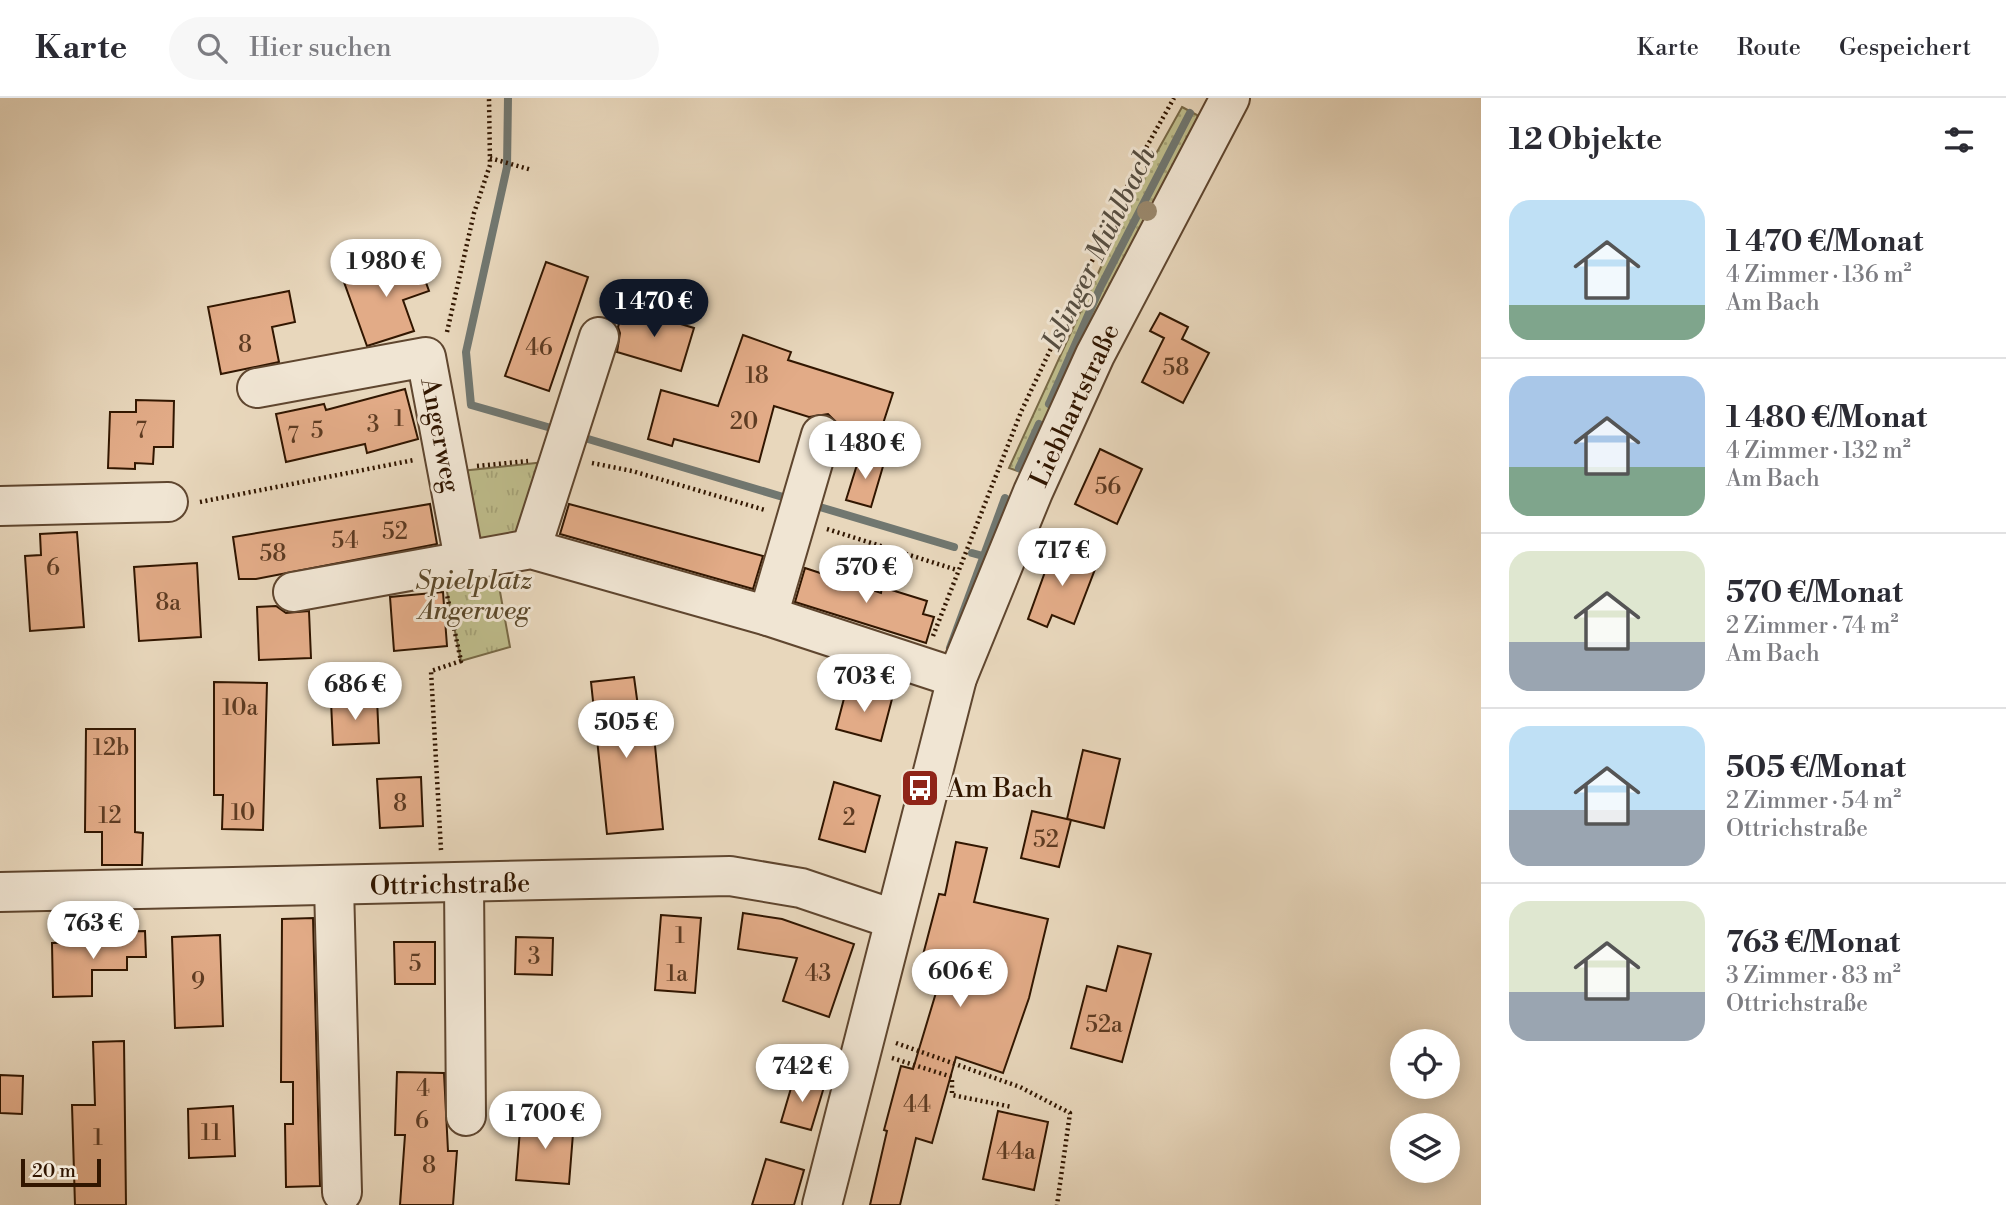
<!DOCTYPE html>
<html lang="de">
<head>
<meta charset="utf-8">
<style>
	body { margin:0; font-family:"Libre Bodoni",serif; background:#f7f7f7; color:#2b2b33; height:100vh; display:flex; flex-direction:column; font-size:26px; white-space:nowrap }
	* { box-sizing:border-box; margin:0 }
	p { font-size:23px; color:#7c7c81 }
	.icon { flex:none; width:38px; height:38px; fill:none; stroke:currentColor; stroke-width:2; stroke-linecap:round; stroke-linejoin:round }
	.map { position:relative; flex:1; overflow:hidden }
	.details { display:flex; flex-direction:column; background:#fff; width:525px }
	.details>* { flex:none }
	.tools { position:absolute; left:1390px; top:931px; display:grid; gap:14px }
	.tools a { display:grid; place-items:center; width:70px; height:70px; border-radius:50%; background:#fff; box-shadow:0 4px 18px #0003; font-size:35px }
	.scale { position:absolute; left:21px; bottom:18px; width:80px; box-sizing:border-box; padding-left:7px; border:4px solid #311600; border-top:0; font-size:19px; line-height:24px; white-space:nowrap; color:#311600; -webkit-text-stroke:5px #f0e5d3; paint-order:stroke }
	.price { position:absolute; translate:-50% -60px; padding:0 16px; border-radius:24px; background:#fff; color:#222; font-size:23px; line-height:46px; filter:drop-shadow(0 2px 4px #0008) }
	.price::after { content:''; position:absolute; left:50%; top:42px; width:21px; height:16px; margin-left:-10px; background:inherit; clip-path:polygon(0 0,100% 0,50% 100%) }
	.price.on { background:#111827; color:#fff }
	ul { padding:0; list-style:none }
	li { display:flex; align-items:center; gap:21px; height:175px; padding:0 28px }
	li+li { border-top:2px solid #e1e1e2 }
	li span { display:grid; place-items:center; flex:none; width:196px; height:140px; border-radius:21px; color:#555 }
	li>.icon { margin-inline-start:auto }
	span .icon { width:84px; height:84px; fill:#fffc; stroke-width:1 }
	li b { font-size:30px }
	h2 { display:flex; justify-content:space-between; align-items:center; height:84px; padding:0 28px; font-size:30px }
	header { display:flex; align-items:center; gap:42px; box-sizing:border-box; height:98px; padding:0 35px; background:#fff; border-bottom:2px solid #e1e1e2 }
	header strong { font-size:33px }
	nav { display:flex; gap:38px; margin-inline-start:auto; font-size:24px }
	.search { width:490px; height:63px; background:#f7f7f7; display:flex; align-items:center; gap:18px; box-sizing:border-box; padding:0 24px; border-radius:38px; color:#7c7c81; font-size:26px }
	main { display:flex; flex:1; min-height:0 }
	.map>svg:first-child { display:block }
	.grass { fill:url(#grass-dots); stroke:#786946; stroke-width:2 }
	.park { fill:url(#park-tufts); stroke:#786946; stroke-width:2 }
	.lines { fill:none; stroke-linecap:round; stroke-linejoin:round }
	.stream { stroke:#717770; stroke-width:8 }
	.building { fill:#e2ab87; stroke:#311600; stroke-width:2 }
	.minor-casing { stroke:#5f462f; stroke-width:42 }
	.path { stroke:#311600; stroke-width:4.5; stroke-dasharray:2 3.5; stroke-linecap:butt }
	.minor { stroke:#f0e5d3; stroke-width:38 }
	.tree { fill:#9a886c }
	.labels { text-anchor:middle; stroke-width:6; stroke-linejoin:round; paint-order:stroke }
	.number-label { font-size:23px; fill:#5d3b22 }
	.street-label { font-size:26px; fill:#311600; stroke:#f0e5d3 }
	.park-label { font-size:26px; font-style:italic; fill:#5b482a; stroke:#f0e5d3 }
	.poi-label { font-size:26px; fill:#311600; stroke:#f0e5d3; text-anchor:start }
	.water-label { font-size:28px; font-style:italic; fill:#564e41; stroke:#f0e5d3 }
</style>
</head>
<body>
<header>
<strong>Karte</strong>
<div class="search"><svg class="icon" aria-label="search" viewBox="0 0 24 24"><circle cx="10" cy="10" r="6"/><path d="M15 15l6 6"/></svg>Hier suchen</div>
<nav><a>Karte</a><a>Route</a><a>Gespeichert</a></nav>
</header>
<main>
<div class="map">
<svg width="1481" height="1107" viewBox="0 0 1481 1107">
	<defs>
		<pattern id="grass-dots" width="8" height="8" patternUnits="userSpaceOnUse" patternTransform="scale(1.75)"><rect width="8" height="8" fill="#bebc8b"/><path d="M2 2h.1M6 6h.1" fill="none" stroke="#a4a176" stroke-width="1.8" stroke-linecap="round"/></pattern>
		<pattern id="park-tufts" width="24" height="20" patternUnits="userSpaceOnUse" patternTransform="scale(1.75)"><rect width="24" height="20" fill="#bebc8b"/><path d="M3 7l-1-3M5 7V3M7 7l1-3M15 17l-1-3M17 17v-4M19 17l1-3" fill="none" stroke="#a4a176"/></pattern>
	</defs>
	<rect width="100%" height="100%" fill="#e8d7bc"/>
	<filter id="stains"><feTurbulence type="fractalNoise" baseFrequency=".00286" numOctaves="4"/><feColorMatrix values="0 0 0 0 .2 0 0 0 0 .09 0 0 0 0 .02 0 0 0 .5 -.17"/></filter>
	<radialGradient id="worn" r=".72"><stop offset=".6" stop-color="#630" stop-opacity="0"/><stop offset="1" stop-color="#630" stop-opacity=".3"/></radialGradient>
	<polygon class="grass" points="1182,9 1197,17 1201,25 1026,376 1009,370 1138,88"/>
	<g class="park">
		<polygon points="555,363 527,447 468,457 452,374"/>
		<polygon points="495,466 510,549 461,563 443,474"/>
	</g>
	<g class="lines">
		<g class="stream">
			<polyline points="508,0 507,69 466,254 471,307 558,332"/>
			<polyline points="1049,306 1100,190 1190,15"/>
			<polyline points="578,338 793,402"/>
			<polyline points="1019,370 1039,326"/>
			<polyline points="813,407 954,449"/>
			<polyline points="972,455 983,458"/>
			<polyline points="950,550 1005,400"/>
		</g>
	</g>
	<g class="building">
		<polygon points="416,157 429,193 403,202 414,233 367,248 344,184"/>
		<polygon points="546,164 588,179 549,293 505,278"/>
		<polygon points="289,193 295,224 272,229 279,264 221,276 208,209"/>
		<polygon points="624,209 694,230 681,273 617,254 620,235 618,229"/>
		<polygon points="1160,215 1188,229 1182,241 1209,255 1183,305 1142,284 1164,240 1150,233"/>
		<polygon points="743,237 791,254 788,262 893,295 878,341 841,329 828,316 809,319 774,308 759,364 674,341 672,348 648,341 661,292 718,308"/>
		<polygon points="405,291 418,341 367,355 365,346 286,364 276,316 324,306 326,312"/>
		<polygon points="136,302 174,303 173,349 154,349 153,366 135,365 135,371 108,370 110,314 136,314"/>
		<polygon points="1100,351 1142,371 1117,426 1075,406"/>
		<polygon points="860,357 884,365 871,409 846,402"/>
		<polygon points="430,406 437,446 256,481 239,481 233,439"/>
		<polygon points="569,406 763,458 753,491 560,436"/>
		<polygon points="77,434 84,529 30,533 25,458 41,457 40,436"/>
		<polygon points="1054,449 1097,466 1074,526 1052,517 1047,529 1028,521"/>
		<polygon points="197,465 201,539 139,543 134,469"/>
		<polygon points="805,470 881,495 882,489 927,503 923,516 934,519 926,545 795,504"/>
		<polygon points="443,494 447,548 394,553 390,499"/>
		<polygon points="276,508 286,515 309,513 311,560 259,562 257,509"/>
		<polygon points="634,579 642,638 654,637 663,731 607,736 591,584"/>
		<polygon points="214,584 267,585 263,732 222,731 223,697 214,697"/>
		<polygon points="847,589 892,601 881,643 836,631"/>
		<polygon points="377,601 379,645 333,647 331,603"/>
		<polygon points="86,631 135,631 135,734 143,735 142,767 102,767 102,734 85,734"/>
		<polygon points="1083,652 1120,661 1104,730 1067,721"/>
		<polygon points="421,679 423,728 380,730 377,681"/>
		<polygon points="834,684 880,698 865,754 819,741"/>
		<polygon points="1032,713 1071,722 1059,769 1021,760"/>
		<polygon points="956,744 987,750 974,804 1048,821 1029,900 1003,975 956,959 932,1045 916,1040 900,1107 870,1107 887,1033 884,1032 901,968 913,971 941,878 919,872 939,796 945,797"/>
		<polygon points="743,815 782,821 854,846 829,919 783,903 797,860 738,851"/>
		<polygon points="661,817 701,820 695,895 655,892"/>
		<polygon points="313,820 320,1088 286,1089 285,1026 293,1026 293,984 281,984 282,821"/>
		<polygon points="145,833 146,859 127,859 127,872 92,872 92,898 53,899 52,845 101,844 100,834"/>
		<polygon points="220,837 223,928 175,930 172,839"/>
		<polygon points="516,839 553,840 552,877 515,876"/>
		<polygon points="394,844 435,844 435,886 395,886"/>
		<polygon points="1118,848 1151,856 1122,964 1071,950 1087,888 1106,893"/>
		<polygon points="124,943 126,1107 75,1107 72,1007 95,1007 93,944"/>
		<polygon points="397,974 444,975 448,1053 457,1053 453,1107 400,1107 405,1037 395,1037"/>
		<polygon points="0,977 23,978 22,1016 0,1015"/>
		<polygon points="794,980 824,989 811,1032 781,1024"/>
		<polygon points="233,1008 235,1058 189,1060 188,1011"/>
		<polygon points="998,1013 1048,1024 1034,1092 983,1081"/>
		<polygon points="521,1019 574,1023 569,1086 516,1082"/>
		<polygon points="766,1061 804,1072 794,1107 752,1107"/>
	</g>
	<g class="lines">
		<defs>
			<g id="minor">
				<polyline points="257,290 426,259 464,461"/>
				<polyline points="0,408 168,404"/>
				<polyline points="531,451 599,239"/>
				<polyline points="293,494 531,451 768,518 957,580"/>
				<polyline points="768,518 821,337"/>
				<polyline points="464,786 466,1018"/>
				<polyline points="334,788 342,1094"/>
				<polyline points="0,794 730,778 801,790 893,821"/>
				<polyline points="822,1107 957,580 1033,394 1095,257 1230,0"/>
			</g>
		</defs>
		<use href="#minor" class="minor-casing"/>
		<g class="path">
			<polyline points="490,60 532,72"/>
			<polyline points="447,234 474,115 490,67 489,0"/>
			<polyline points="592,365 632,373 765,412"/>
			<polyline points="477,368 528,363"/>
			<polyline points="200,404 414,362"/>
			<polyline points="827,431 957,472"/>
			<polyline points="933,538 1021,314 1142,57 1174,0"/>
			<polyline points="441,752 431,573 461,563 447,497"/>
			<polyline points="896,945 1020,989 1070,1015 1057,1107"/>
			<polyline points="892,960 952,979 952,997 1012,1009"/>
		</g>
		<use href="#minor" class="minor"/>
	</g>
	<circle class="tree" cx="1147" cy="113" r="10"/>
	<defs>
		<symbol id="bus-square" viewBox="-11 -11 22 22"><rect x="-9" y="-9" width="18" height="18" rx="4" fill="#8f2418" stroke="#f0e5d3"/><path d="M-5-6H5V4H4V6H2V4H-2V6H-4V4H-5ZM-3.5-4V0h7V-4ZM-3.5 1.2v1.5H-2V1.2ZM2 1.2v1.5H3.5V1.2Z" fill="#fff"/></symbol>
	</defs>
	<g fill-rule="evenodd">
		<use href="#bus-square" x="898" y="668" width="44" height="44"/>
	</g>
	<g class="labels">
		<g class="number-label">
			<text x="245" y="254">8</text>
			<text x="539" y="257">46</text>
			<text x="1176" y="277">58</text>
			<text x="757" y="285">18</text>
			<text x="399" y="328">1</text>
			<text x="744" y="331">20</text>
			<text x="373" y="334">3</text>
			<text x="141" y="340">7</text>
			<text x="317" y="340">5</text>
			<text x="293" y="345">7</text>
			<text x="1108" y="396">56</text>
			<text x="395" y="441">52</text>
			<text x="345" y="450">54</text>
			<text x="273" y="463">58</text>
			<text x="53" y="477">6</text>
			<text x="168" y="512">8a</text>
			<text x="240" y="617">10a</text>
			<text x="111" y="657">12b</text>
			<text x="400" y="713">8</text>
			<text x="243" y="722">10</text>
			<text x="110" y="725">12</text>
			<text x="849" y="727">2</text>
			<text x="1046" y="749">52</text>
			<text x="680" y="845">1</text>
			<text x="534" y="866">3</text>
			<text x="415" y="873">5</text>
			<text x="677" y="883">1a</text>
			<text x="818" y="883">43</text>
			<text x="198" y="891">9</text>
			<text x="1104" y="934">52a</text>
			<text x="423" y="998">4</text>
			<text x="917" y="1014">44</text>
			<text x="422" y="1030">6</text>
			<text x="211" y="1042">11</text>
			<text x="98" y="1047">1</text>
			<text x="1016" y="1061">44a</text>
			<text x="429" y="1075">8</text>
		</g>
		<g class="street-label">
			<text transform="translate(1074 307) rotate(-65)" y="9">Liebhartstraße</text>
			<text transform="translate(441 337) rotate(79)" y="9">Angerweg</text>
			<text transform="translate(450 786) rotate(-1)" y="9">Ottrichstraße</text>
		</g>
		<g class="park-label">
			<text x="474" y="491">Spielplatz<tspan x="474" dy="30">Angerweg</tspan></text>
		</g>
		<g class="poi-label">
			<text x="947" y="699">Am Bach</text>
		</g>
		<g class="water-label">
			<text transform="translate(1098 150) rotate(-64)" y="10">Islinger Mühlbach</text>
		</g>
	</g>
	<rect width="100%" height="100%" filter="url(#stains)"/>
	<rect width="100%" height="100%" fill="url(#worn)"/>
</svg>
<div class="tools">
<a><svg class="icon" aria-label="locate" viewBox="0 0 24 24"><circle cx="12" cy="12" r="6"/><path d="M12 2v4M12 18v4M2 12h4M18 12h4"/></svg></a>
<a><svg class="icon" aria-label="layers" viewBox="0 0 24 24"><path d="M12 4l9 5-9 5-9-5zM3 14l9 5 9-5"/></svg></a>
</div>
<div class="scale">20 m</div>
<b class="price" style="left:386px;top:201px">1 980 €</b>
<b class="price on" style="left:654px;top:241px">1 470 €</b>
<b class="price" style="left:865px;top:383px">1 480 €</b>
<b class="price" style="left:1062px;top:490px">717 €</b>
<b class="price" style="left:866px;top:507px">570 €</b>
<b class="price" style="left:864px;top:616px">703 €</b>
<b class="price" style="left:355px;top:624px">686 €</b>
<b class="price" style="left:626px;top:662px">505 €</b>
<b class="price" style="left:93px;top:863px">763 €</b>
<b class="price" style="left:960px;top:911px">606 €</b>
<b class="price" style="left:802px;top:1006px">742 €</b>
<b class="price" style="left:545px;top:1053px">1 700 €</b>
</div>
<section class="details">
<h2>12 Objekte<svg class="icon" aria-label="filters" viewBox="0 0 24 24"><path d="M4 7h16M4 17h16"/><circle cx="9" cy="7" r="2"/><circle cx="15" cy="17" r="2"/></svg></h2>
<ul>
<li><span style="background:linear-gradient(#bfe0f5 75%,#7fa58c 0)"><svg class="icon" aria-label="home" viewBox="0 0 24 24"><path d="M3 11l9-7 9 7M6 9v11h12V9"/></svg></span><div><b>1 470 €/Monat</b><p>4 Zimmer · 136 m²</p><p>Am Bach</p></div></li>
<li><span style="background:linear-gradient(#a9c7e8 65%,#7fa58c 0)"><svg class="icon" aria-label="home" viewBox="0 0 24 24"><path d="M3 11l9-7 9 7M6 9v11h12V9"/></svg></span><div><b>1 480 €/Monat</b><p>4 Zimmer · 132 m²</p><p>Am Bach</p></div></li>
<li><span style="background:linear-gradient(#dfe7d0 65%,#9aa5b1 0)"><svg class="icon" aria-label="home" viewBox="0 0 24 24"><path d="M3 11l9-7 9 7M6 9v11h12V9"/></svg></span><div><b>570 €/Monat</b><p>2 Zimmer · 74 m²</p><p>Am Bach</p></div></li>
<li><span style="background:linear-gradient(#bfe0f5 60%,#9aa5b1 0)"><svg class="icon" aria-label="home" viewBox="0 0 24 24"><path d="M3 11l9-7 9 7M6 9v11h12V9"/></svg></span><div><b>505 €/Monat</b><p>2 Zimmer · 54 m²</p><p>Ottrichstraße</p></div></li>
<li><span style="background:linear-gradient(#dfe7d0 65%,#9aa5b1 0)"><svg class="icon" aria-label="home" viewBox="0 0 24 24"><path d="M3 11l9-7 9 7M6 9v11h12V9"/></svg></span><div><b>763 €/Monat</b><p>3 Zimmer · 83 m²</p><p>Ottrichstraße</p></div></li>
</ul>
</section>
</main>
</body>
</html>
